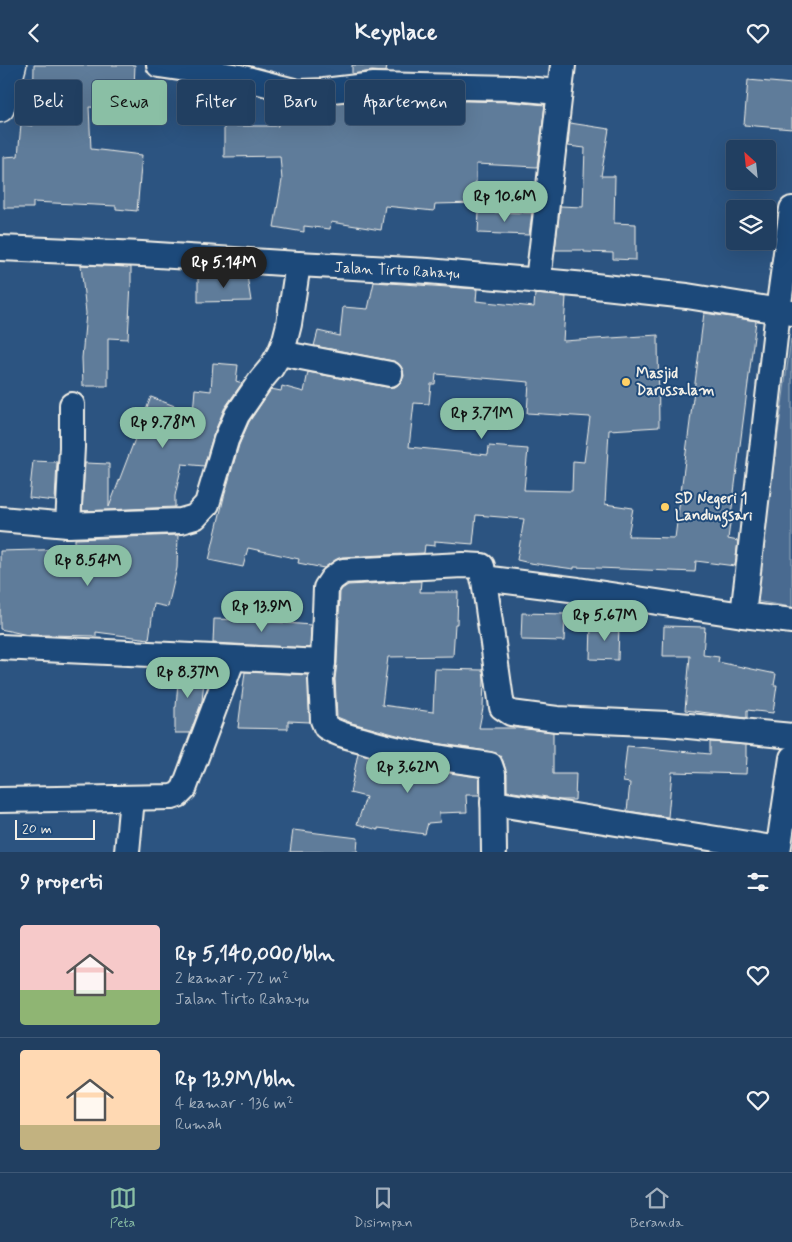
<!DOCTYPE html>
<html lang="id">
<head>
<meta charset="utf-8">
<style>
	body { margin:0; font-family:Mynerve,sans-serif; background:#294667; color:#f1f3f6; height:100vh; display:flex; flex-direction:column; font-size:19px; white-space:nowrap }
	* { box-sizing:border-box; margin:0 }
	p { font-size:16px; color:#a2afbd }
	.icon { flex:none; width:28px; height:28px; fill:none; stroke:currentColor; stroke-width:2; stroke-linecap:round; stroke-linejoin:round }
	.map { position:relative; height:787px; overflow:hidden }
	.sheet { display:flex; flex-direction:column; background:#213f61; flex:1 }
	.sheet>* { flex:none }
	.guide { position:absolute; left:15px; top:15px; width:500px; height:45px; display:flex; gap:10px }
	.needle { width:32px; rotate:333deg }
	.tools { position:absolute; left:726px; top:75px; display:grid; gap:10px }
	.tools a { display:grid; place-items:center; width:50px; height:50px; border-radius:5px; background:#213f61; box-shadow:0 5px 20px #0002,0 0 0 1px #3e5876; font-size:25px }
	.scale { position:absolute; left:15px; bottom:12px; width:80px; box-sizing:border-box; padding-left:5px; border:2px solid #f4f1e8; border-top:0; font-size:14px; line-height:18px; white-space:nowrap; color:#f4f1e8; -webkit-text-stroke:4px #1f4a7a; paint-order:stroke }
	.price { position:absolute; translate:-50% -42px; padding:0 11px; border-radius:18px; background:#8abfa5; color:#111; font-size:16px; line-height:32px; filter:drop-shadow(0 1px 2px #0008) }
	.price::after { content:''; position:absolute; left:50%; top:30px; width:15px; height:11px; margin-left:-8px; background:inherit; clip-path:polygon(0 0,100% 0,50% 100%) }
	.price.on { background:#222; color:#fff }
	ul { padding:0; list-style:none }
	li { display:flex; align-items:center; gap:15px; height:125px; padding:0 20px }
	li+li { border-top:1px solid #3e5876 }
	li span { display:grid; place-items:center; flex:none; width:140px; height:100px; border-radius:5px; color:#555 }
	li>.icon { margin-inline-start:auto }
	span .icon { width:60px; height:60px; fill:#fffc; stroke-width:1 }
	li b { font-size:21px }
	h2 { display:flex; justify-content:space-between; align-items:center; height:60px; padding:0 20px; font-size:21px }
	.chip { padding:0 18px; border-radius:5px; background:#213f61; box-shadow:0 5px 20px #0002,0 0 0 1px #3e5876; font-size:18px; line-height:45px }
	.chip.on { background:#8abfa5; color:#111 }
	header { display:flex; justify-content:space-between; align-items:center; height:65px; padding:0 20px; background:#213f61; font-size:22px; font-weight:800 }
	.tabs { display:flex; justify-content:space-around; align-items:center; height:70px; border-top:1px solid #3e5876; background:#213f61; font-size:14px; color:#a2afbd }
	.tabs a { display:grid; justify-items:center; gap:2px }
	.tabs .on { color:#8abfa5 }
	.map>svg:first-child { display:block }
	.green { fill:#496b90; stroke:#9eaebc }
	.building { fill:#5e7b9a; stroke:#f4f1e8; fill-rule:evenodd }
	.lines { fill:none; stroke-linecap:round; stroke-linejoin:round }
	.minor-casing { stroke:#f4f1e8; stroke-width:28 }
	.tertiary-casing { stroke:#f4f1e8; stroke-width:31 }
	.minor { stroke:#1f4a7a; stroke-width:24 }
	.tertiary { stroke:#1f4a7a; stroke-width:28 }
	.poi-dot { fill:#ffd166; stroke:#1f4a7a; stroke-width:2 }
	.labels { text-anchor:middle; stroke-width:4; stroke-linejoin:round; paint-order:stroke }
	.street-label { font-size:15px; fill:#f4f1e8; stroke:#1f4a7a }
	.poi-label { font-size:15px; font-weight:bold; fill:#f4f1e8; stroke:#1f4a7a; text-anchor:start }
</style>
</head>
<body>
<header><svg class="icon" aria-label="back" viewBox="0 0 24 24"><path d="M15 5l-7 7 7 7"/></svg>Keyplace<svg class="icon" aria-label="heart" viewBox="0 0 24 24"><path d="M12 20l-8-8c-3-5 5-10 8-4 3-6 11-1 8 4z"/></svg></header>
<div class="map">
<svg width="792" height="787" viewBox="0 0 792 787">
	<rect width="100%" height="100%" fill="#2c5481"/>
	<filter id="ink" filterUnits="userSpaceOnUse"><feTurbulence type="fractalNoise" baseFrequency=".02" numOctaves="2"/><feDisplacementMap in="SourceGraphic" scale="10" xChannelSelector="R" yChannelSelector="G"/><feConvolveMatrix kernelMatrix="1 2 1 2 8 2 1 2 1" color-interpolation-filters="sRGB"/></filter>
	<g filter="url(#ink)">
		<polygon class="green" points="791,274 792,274 792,542 755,536"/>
		<g class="building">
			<polygon points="34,0 135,0 133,45 89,42 91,84 142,90 137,146 116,144 116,141 33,137 33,143 4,143 4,92 18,91 21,59 33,61"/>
			<polygon points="352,0 387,0 386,7 372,6 352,9"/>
			<polygon points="748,15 792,19 792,64 744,60"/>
			<polygon points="375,34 512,37 545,40 537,102 476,99 476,138 435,139 434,146 385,141 381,165 331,157 330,164 304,161 304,167 274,162 282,115 280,91 224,92 224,61 278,61 277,47 312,44 311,40"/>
			<polygon points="570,58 609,64 601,111 615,111 614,158 636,159 636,195 613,194 613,188 584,187 584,185 555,185 560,141 583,142 585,83 568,81"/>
			<polygon points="479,147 532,148 529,170 478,168"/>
			<polygon points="81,200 131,202 131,218 128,274 108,273 108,321 83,321 82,293 86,248"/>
			<polygon points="247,211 251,236 198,237 198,212"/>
			<path d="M374,217L477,224L476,236L534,242L535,229L566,232L563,276L658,270L659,362L609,365L605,439L633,443L628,471H635V472L675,473L704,248L756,256L728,474L738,476L735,501L696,496L695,507L574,502V504L530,498L517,495L524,454L476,450L473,479L435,476V481L425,480L424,488L342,492L335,495L324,503L298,498L299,494L248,483L243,502L209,495L224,432L239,380L249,357L271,324L281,326L282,321L304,327L308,307L387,322H395L401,318L404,311L403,305L399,299L393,296L314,281L318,266L340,271L343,242L368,244ZM436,309L529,317L527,348L590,352L584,397L573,396L572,426L524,425L528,384L489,381L488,390L409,382L414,338L429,339L431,319H435Z"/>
			<polygon points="213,298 238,300 236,316 242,318 224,344 213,371 204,401 182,399 175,431 175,442 82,446 85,398 109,399 109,442 151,332 193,348 195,324 211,326"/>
			<polygon points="33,396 57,397 55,436 29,433"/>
			<polygon points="178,470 177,503 168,542 154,539 149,574 96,567 96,571 46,570 28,570 0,564 0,486 75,484 75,474"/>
			<polygon points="421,516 420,527 458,527 457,559 455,559 453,591 388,592 382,640 433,647 435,604 483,605 484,614 483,643 479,663 517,663 553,667 553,709 576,709 575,735 560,735 547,733 547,732 507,726 507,709 503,696 499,690 492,687 412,674 352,658 337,652 335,614 337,598 340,527 342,524 348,520"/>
			<polygon points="522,548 565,549 564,576 521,575"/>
			<polygon points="214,554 251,555 311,560 310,583 213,578"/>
			<polygon points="591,559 619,559 618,595 590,594"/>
			<polygon points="664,561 705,562 703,590 719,592 718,597 776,609 774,620 777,620 773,648 747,645 747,653 685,645 690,591 663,591"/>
			<polygon points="179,604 205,605 202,636 190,668 175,668 175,642 176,642"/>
			<polygon points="245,607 308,610 310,657 288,656 288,664 238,663"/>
			<polygon points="710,677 746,680 746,692 747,692 746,709 672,707 668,752 627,746 630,718 623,717 627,681 710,689"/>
			<polygon points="358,688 406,701 479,712 480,730 466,730 467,747 439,748 440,757 428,758 425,769 378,763 378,765 357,759 366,732 350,728"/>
			<polygon points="293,765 358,773 357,787 290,787"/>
		</g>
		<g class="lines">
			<defs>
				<g id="minor">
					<polyline points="159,0 240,12 298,27 324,26 374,20 513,23 559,27"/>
					<polyline points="0,183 142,189 298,199 428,206 586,220 687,231 792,248"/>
					<polyline points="538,216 563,0"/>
					<polyline points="280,288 390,309"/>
					<polyline points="0,454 68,460 181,456 195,452 207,439 226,375 237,350 261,315 271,303 280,288 285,275 289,259 298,199"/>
					<polyline points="68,460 72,382 72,340"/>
					<polyline points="483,513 578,525 743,550 792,556"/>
					<polyline points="743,550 778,246 792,144"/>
					<polyline points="0,582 323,597"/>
					<polyline points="0,735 172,732 178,730 184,724 233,593"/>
					<polyline points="493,738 778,784"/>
					<polyline points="127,787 132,733"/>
					<path d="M494,787L493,709L490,700C446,694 403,688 362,675C349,672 337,669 326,662L323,655L321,614L323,597L326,523L332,514L343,506L463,500L482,501L502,642L511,648L557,654L668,659L792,671"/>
					<polyline points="778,787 792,693"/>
				</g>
				<polyline id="tertiary" points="0,43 12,0"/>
			</defs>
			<use href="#minor" class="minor-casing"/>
			<use href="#tertiary" class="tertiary-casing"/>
			<use href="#minor" class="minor"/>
			<use href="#tertiary" class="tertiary"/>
		</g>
	</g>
	<g class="poi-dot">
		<circle cx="626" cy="317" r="5"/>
		<circle cx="665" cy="442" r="5"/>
	</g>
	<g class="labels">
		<g class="street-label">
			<text transform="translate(397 205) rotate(3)" y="5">Jalan Tirto Rahayu</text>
		</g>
		<g class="poi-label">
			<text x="636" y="313">Masjid<tspan x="636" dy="17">Darussalam</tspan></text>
			<text x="675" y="438">SD Negeri 1<tspan x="675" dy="17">Landungsari</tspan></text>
		</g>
	</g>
</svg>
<div class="tools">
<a><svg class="needle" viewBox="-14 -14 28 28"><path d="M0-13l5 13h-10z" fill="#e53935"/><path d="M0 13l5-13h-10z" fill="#a2afbd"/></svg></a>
<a><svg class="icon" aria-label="layers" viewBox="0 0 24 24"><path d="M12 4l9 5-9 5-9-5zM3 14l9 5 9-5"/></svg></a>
</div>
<div class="scale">20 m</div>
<b class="price" style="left:505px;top:158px">Rp 10.6M</b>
<b class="price on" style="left:224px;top:224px">Rp 5.14M</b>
<b class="price" style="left:482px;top:375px">Rp 3.71M</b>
<b class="price" style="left:163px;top:384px">Rp 9.78M</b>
<b class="price" style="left:88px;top:522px">Rp 8.54M</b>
<b class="price" style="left:262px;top:568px">Rp 13.9M</b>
<b class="price" style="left:605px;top:577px">Rp 5.67M</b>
<b class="price" style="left:188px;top:634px">Rp 8.37M</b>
<b class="price" style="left:408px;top:729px">Rp 3.62M</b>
<div class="guide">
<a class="chip">Beli</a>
<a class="chip on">Sewa</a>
<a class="chip">Filter</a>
<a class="chip">Baru</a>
<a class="chip">Apartemen</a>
</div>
</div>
<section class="sheet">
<h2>9 properti<svg class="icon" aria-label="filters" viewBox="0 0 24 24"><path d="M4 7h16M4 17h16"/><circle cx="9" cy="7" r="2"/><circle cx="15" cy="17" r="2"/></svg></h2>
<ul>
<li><span style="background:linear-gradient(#f6c9c9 65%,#8fb573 0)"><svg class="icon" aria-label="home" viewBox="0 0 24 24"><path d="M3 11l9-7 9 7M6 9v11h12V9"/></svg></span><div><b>Rp 5,140,000/bln</b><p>2 kamar · 72 m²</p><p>Jalan Tirto Rahayu</p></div><svg class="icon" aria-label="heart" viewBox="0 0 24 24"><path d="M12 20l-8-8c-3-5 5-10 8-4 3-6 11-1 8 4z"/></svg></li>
<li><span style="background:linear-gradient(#ffd9b3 75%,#c2b280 0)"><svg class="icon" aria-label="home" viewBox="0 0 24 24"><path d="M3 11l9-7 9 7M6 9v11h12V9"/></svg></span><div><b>Rp 13.9M/bln</b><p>4 kamar · 136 m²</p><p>Rumah</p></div><svg class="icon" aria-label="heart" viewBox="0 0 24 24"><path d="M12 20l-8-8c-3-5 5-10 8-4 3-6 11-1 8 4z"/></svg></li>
</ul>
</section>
<nav class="tabs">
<a class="on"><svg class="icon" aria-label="map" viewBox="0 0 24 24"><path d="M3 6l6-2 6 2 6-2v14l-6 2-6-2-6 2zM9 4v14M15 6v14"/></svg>Peta</a>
<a><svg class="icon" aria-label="saved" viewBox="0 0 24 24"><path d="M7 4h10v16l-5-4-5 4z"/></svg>Disimpan</a>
<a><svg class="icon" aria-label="home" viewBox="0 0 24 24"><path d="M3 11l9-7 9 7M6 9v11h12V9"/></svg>Beranda</a>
</nav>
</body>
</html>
